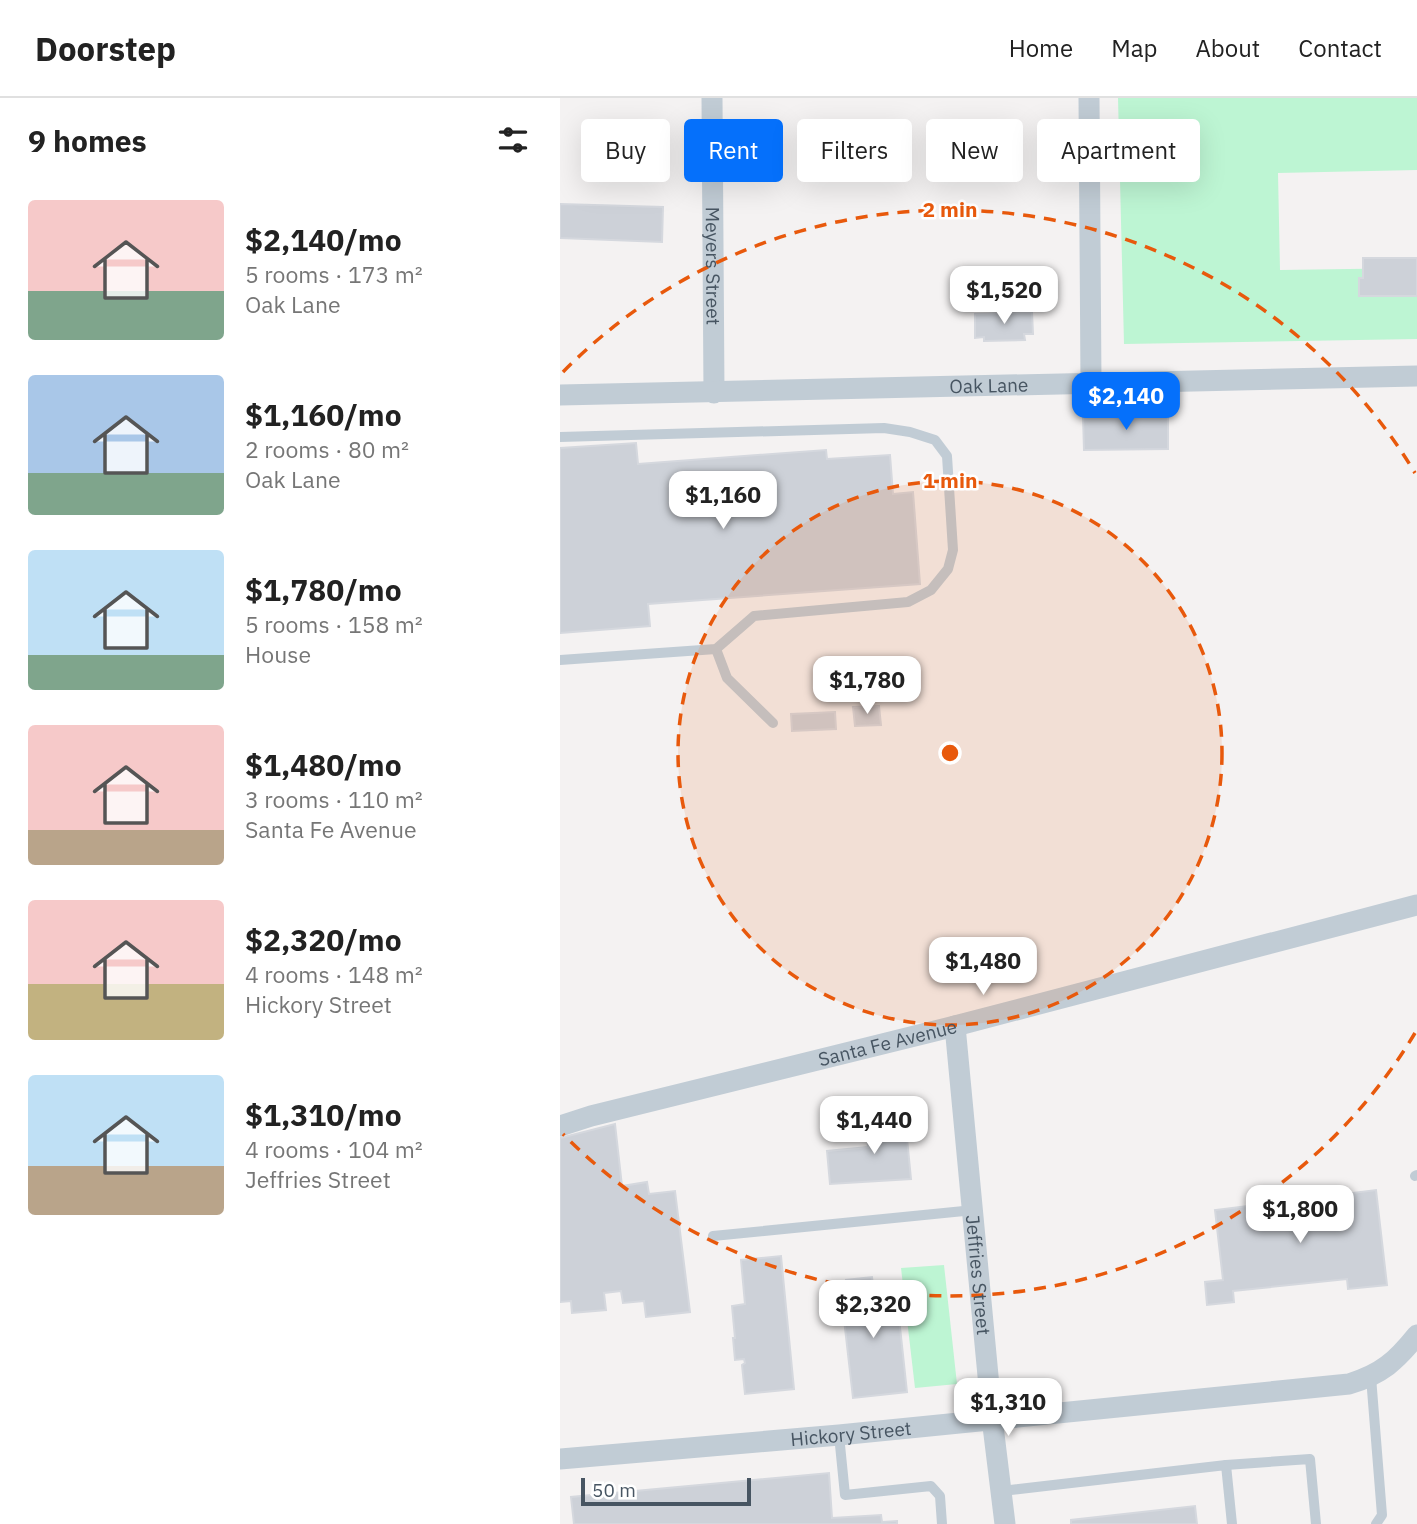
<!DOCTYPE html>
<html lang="en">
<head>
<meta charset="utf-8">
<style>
	body { margin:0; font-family:"IBM Plex Sans",sans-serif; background:#f6f6f6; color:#222; height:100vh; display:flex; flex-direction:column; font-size:26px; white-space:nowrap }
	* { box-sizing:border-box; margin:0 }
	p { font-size:23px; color:#767676 }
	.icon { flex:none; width:38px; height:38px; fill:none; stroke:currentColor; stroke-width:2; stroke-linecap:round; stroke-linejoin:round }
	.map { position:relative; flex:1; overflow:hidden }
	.side { display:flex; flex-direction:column; background:#fff; width:560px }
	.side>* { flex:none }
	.guide { position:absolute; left:21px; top:21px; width:665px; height:63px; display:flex; gap:14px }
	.scale { position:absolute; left:21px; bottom:18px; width:170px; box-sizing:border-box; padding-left:7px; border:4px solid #475562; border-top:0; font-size:19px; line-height:24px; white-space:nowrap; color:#475562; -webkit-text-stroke:5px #fff; paint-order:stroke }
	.price { position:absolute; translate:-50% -60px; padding:0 16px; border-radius:14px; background:#fff; color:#222; font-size:23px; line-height:46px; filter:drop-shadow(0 2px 4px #0008) }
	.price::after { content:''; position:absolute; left:50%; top:42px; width:21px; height:16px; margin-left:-10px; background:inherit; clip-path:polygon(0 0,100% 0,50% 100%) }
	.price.on { background:#0570fb; color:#fff }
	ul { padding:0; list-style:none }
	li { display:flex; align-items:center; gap:21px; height:175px; padding:0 28px }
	li span { display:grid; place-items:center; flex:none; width:196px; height:140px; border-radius:7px; color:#555 }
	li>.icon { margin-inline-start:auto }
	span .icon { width:84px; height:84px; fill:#fffc; stroke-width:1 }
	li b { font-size:30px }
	h2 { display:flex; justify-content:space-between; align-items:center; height:84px; padding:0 28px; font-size:30px }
	.tag { padding:0 24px; border-radius:7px; background:#fff; box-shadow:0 7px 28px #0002; font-size:24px; line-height:63px }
	.tag.on { background:#0570fb; color:#fff }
	header { display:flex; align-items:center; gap:42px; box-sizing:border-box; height:98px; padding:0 35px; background:#fff; border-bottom:2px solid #e0e0e0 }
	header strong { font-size:33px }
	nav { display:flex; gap:38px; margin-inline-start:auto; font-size:24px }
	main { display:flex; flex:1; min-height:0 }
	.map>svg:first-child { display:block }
	.green { fill:#bdf5d3 }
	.building { fill:#cdd1d8; stroke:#d5d8de; stroke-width:2 }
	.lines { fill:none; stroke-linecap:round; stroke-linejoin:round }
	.lane { stroke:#c1ccd5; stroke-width:10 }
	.street { stroke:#c1ccd5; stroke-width:21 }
	.ring { fill:none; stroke:#e8590c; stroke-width:3.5; stroke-dasharray:12 9 }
	.labels { text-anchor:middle; stroke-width:5; stroke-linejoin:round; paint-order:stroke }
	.street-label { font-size:19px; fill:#475562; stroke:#fff }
	.centre { fill:#e8590c; stroke:#fff; stroke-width:3.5 }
	.ring-label { font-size:21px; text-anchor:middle; font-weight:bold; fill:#e8590c; stroke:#fff; stroke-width:5; stroke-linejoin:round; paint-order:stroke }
</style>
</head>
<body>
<header>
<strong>Doorstep</strong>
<nav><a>Home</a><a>Map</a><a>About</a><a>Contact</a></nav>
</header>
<main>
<section class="side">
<h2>9 homes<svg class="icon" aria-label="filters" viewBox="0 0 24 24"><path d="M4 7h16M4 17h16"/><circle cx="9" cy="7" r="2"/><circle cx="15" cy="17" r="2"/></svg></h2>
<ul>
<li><span style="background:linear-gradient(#f6c9c9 65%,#7fa58c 0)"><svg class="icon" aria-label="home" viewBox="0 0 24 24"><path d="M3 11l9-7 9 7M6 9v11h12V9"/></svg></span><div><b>$2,140/mo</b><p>5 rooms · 173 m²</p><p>Oak Lane</p></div></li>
<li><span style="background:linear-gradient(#a9c7e8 70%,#7fa58c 0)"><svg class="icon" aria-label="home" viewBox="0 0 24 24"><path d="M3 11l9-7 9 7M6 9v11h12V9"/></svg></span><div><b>$1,160/mo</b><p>2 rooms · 80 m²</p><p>Oak Lane</p></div></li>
<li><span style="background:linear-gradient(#bfe0f5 75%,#7fa58c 0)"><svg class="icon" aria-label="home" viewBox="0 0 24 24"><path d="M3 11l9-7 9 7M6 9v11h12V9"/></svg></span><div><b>$1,780/mo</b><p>5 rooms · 158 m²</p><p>House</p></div></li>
<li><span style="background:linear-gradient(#f6c9c9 75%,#b9a48a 0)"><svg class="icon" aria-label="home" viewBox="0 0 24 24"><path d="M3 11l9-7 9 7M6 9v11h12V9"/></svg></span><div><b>$1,480/mo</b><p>3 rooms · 110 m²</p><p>Santa Fe Avenue</p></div></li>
<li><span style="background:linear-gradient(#f6c9c9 60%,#c2b280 0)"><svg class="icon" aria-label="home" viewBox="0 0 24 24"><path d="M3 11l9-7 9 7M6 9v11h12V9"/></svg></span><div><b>$2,320/mo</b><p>4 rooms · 148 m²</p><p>Hickory Street</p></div></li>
<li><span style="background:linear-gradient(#bfe0f5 65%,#b9a48a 0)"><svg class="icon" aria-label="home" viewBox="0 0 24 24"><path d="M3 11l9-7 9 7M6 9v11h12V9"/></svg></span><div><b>$1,310/mo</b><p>4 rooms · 104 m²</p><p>Jeffries Street</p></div></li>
</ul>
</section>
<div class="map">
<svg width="857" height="1426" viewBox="0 0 857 1426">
	<rect width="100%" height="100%" fill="#f4f2f2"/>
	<g class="green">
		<polygon points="558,0 857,0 857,72 718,75 720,172 857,170 857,241 564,246"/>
		<polygon points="384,1167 397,1286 355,1290 341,1170"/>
	</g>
	<g class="building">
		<polygon points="0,106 103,109 102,144 0,140"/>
		<polygon points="803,160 857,160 857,198 799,198 799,180 803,180"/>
		<polygon points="472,214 473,236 464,236 465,242 424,243 424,239 415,240 415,216"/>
		<polygon points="608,317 608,351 524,352 523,318"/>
		<polygon points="76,345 78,366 266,352 267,361 330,357 333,396 353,394 360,486 88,506 90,528 0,535 0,350"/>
		<polygon points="319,608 321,627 295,628 293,609"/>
		<polygon points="275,614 276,631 232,633 231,616"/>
		<polygon points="345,1020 351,1081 270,1086 267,1053 308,1049 306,1023"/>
		<polygon points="55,1026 62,1088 87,1084 89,1096 115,1093 130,1214 86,1219 84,1203 63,1205 61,1193 44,1195 46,1212 12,1215 11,1203 0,1204 0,1040"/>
		<polygon points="816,1092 827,1187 788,1191 787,1181 673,1193 674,1204 647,1207 645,1184 663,1182 655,1112"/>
		<polygon points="221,1158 234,1291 185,1296 182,1267 185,1265 184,1261 175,1262 173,1240 175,1240 172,1208 185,1206 181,1162"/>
		<polygon points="312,1179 314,1195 336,1192 347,1294 293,1300 281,1195 287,1195 286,1182"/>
		<polygon points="269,1375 272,1420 321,1417 322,1424 337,1423 337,1426 14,1426 11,1399"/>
		<polygon points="635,1408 637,1426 511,1426 511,1422"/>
	</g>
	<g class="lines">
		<g class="lane">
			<polyline points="0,339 324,330 350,334 375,342 387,358 393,452 388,471 371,492 348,504 194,518 156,551 0,562"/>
			<polyline points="156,551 167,580 213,625"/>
			<polyline points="855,1078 857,1077"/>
			<polyline points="153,1138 414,1112"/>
			<polyline points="811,1279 822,1417 816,1426"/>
			<polyline points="279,1337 285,1397 371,1388 380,1398 382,1426"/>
			<polyline points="666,1367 750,1361 756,1426"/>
			<polyline points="442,1393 666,1367 672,1426"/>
		</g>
		<g class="street">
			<path id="s1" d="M152,0L154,295"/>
			<polyline points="529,0 531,284"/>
			<path id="s2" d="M0,297L857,278"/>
			<path id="s3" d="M395,928L432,1320L445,1426"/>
			<path id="s4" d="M0,1028L31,1018L395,928L857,807"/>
			<path id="s5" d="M0,1361L279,1337L789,1286C822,1276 836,1263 857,1237"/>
		</g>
	</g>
	<circle cx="390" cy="655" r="272" fill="#e8590c" fill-opacity=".12"/>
	<g class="ring">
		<circle cx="390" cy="655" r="272"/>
		<path d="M855 935A543 543 0 0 1 3 1036M3 274A543 543 0 0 1 855 375"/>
	</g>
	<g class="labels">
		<g class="street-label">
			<text dy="7" stroke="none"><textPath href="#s1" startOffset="168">Meyers Street</textPath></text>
			<text dy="7" stroke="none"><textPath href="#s2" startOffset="429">Oak Lane</textPath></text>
			<text dy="7" stroke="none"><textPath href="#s4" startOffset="338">Santa Fe Avenue</textPath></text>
			<text dy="7" stroke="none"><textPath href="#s3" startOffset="250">Jeffries Street</textPath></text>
			<text dy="7" stroke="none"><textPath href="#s5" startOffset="292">Hickory Street</textPath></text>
		</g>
	</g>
	<circle cx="390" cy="655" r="10" class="centre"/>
	<g class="ring-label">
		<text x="390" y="119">2 min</text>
		<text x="390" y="390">1 min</text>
	</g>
</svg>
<div class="scale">50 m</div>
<b class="price" style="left:444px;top:228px">$1,520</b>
<b class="price on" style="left:566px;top:334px">$2,140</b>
<b class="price" style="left:163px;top:433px">$1,160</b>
<b class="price" style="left:307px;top:618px">$1,780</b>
<b class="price" style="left:423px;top:899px">$1,480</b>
<b class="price" style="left:314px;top:1058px">$1,440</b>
<b class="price" style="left:740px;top:1147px">$1,800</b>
<b class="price" style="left:313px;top:1242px">$2,320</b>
<b class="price" style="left:448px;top:1340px">$1,310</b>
<div class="guide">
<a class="tag">Buy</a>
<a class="tag on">Rent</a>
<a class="tag">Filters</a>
<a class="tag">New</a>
<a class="tag">Apartment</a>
</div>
</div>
</main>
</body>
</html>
